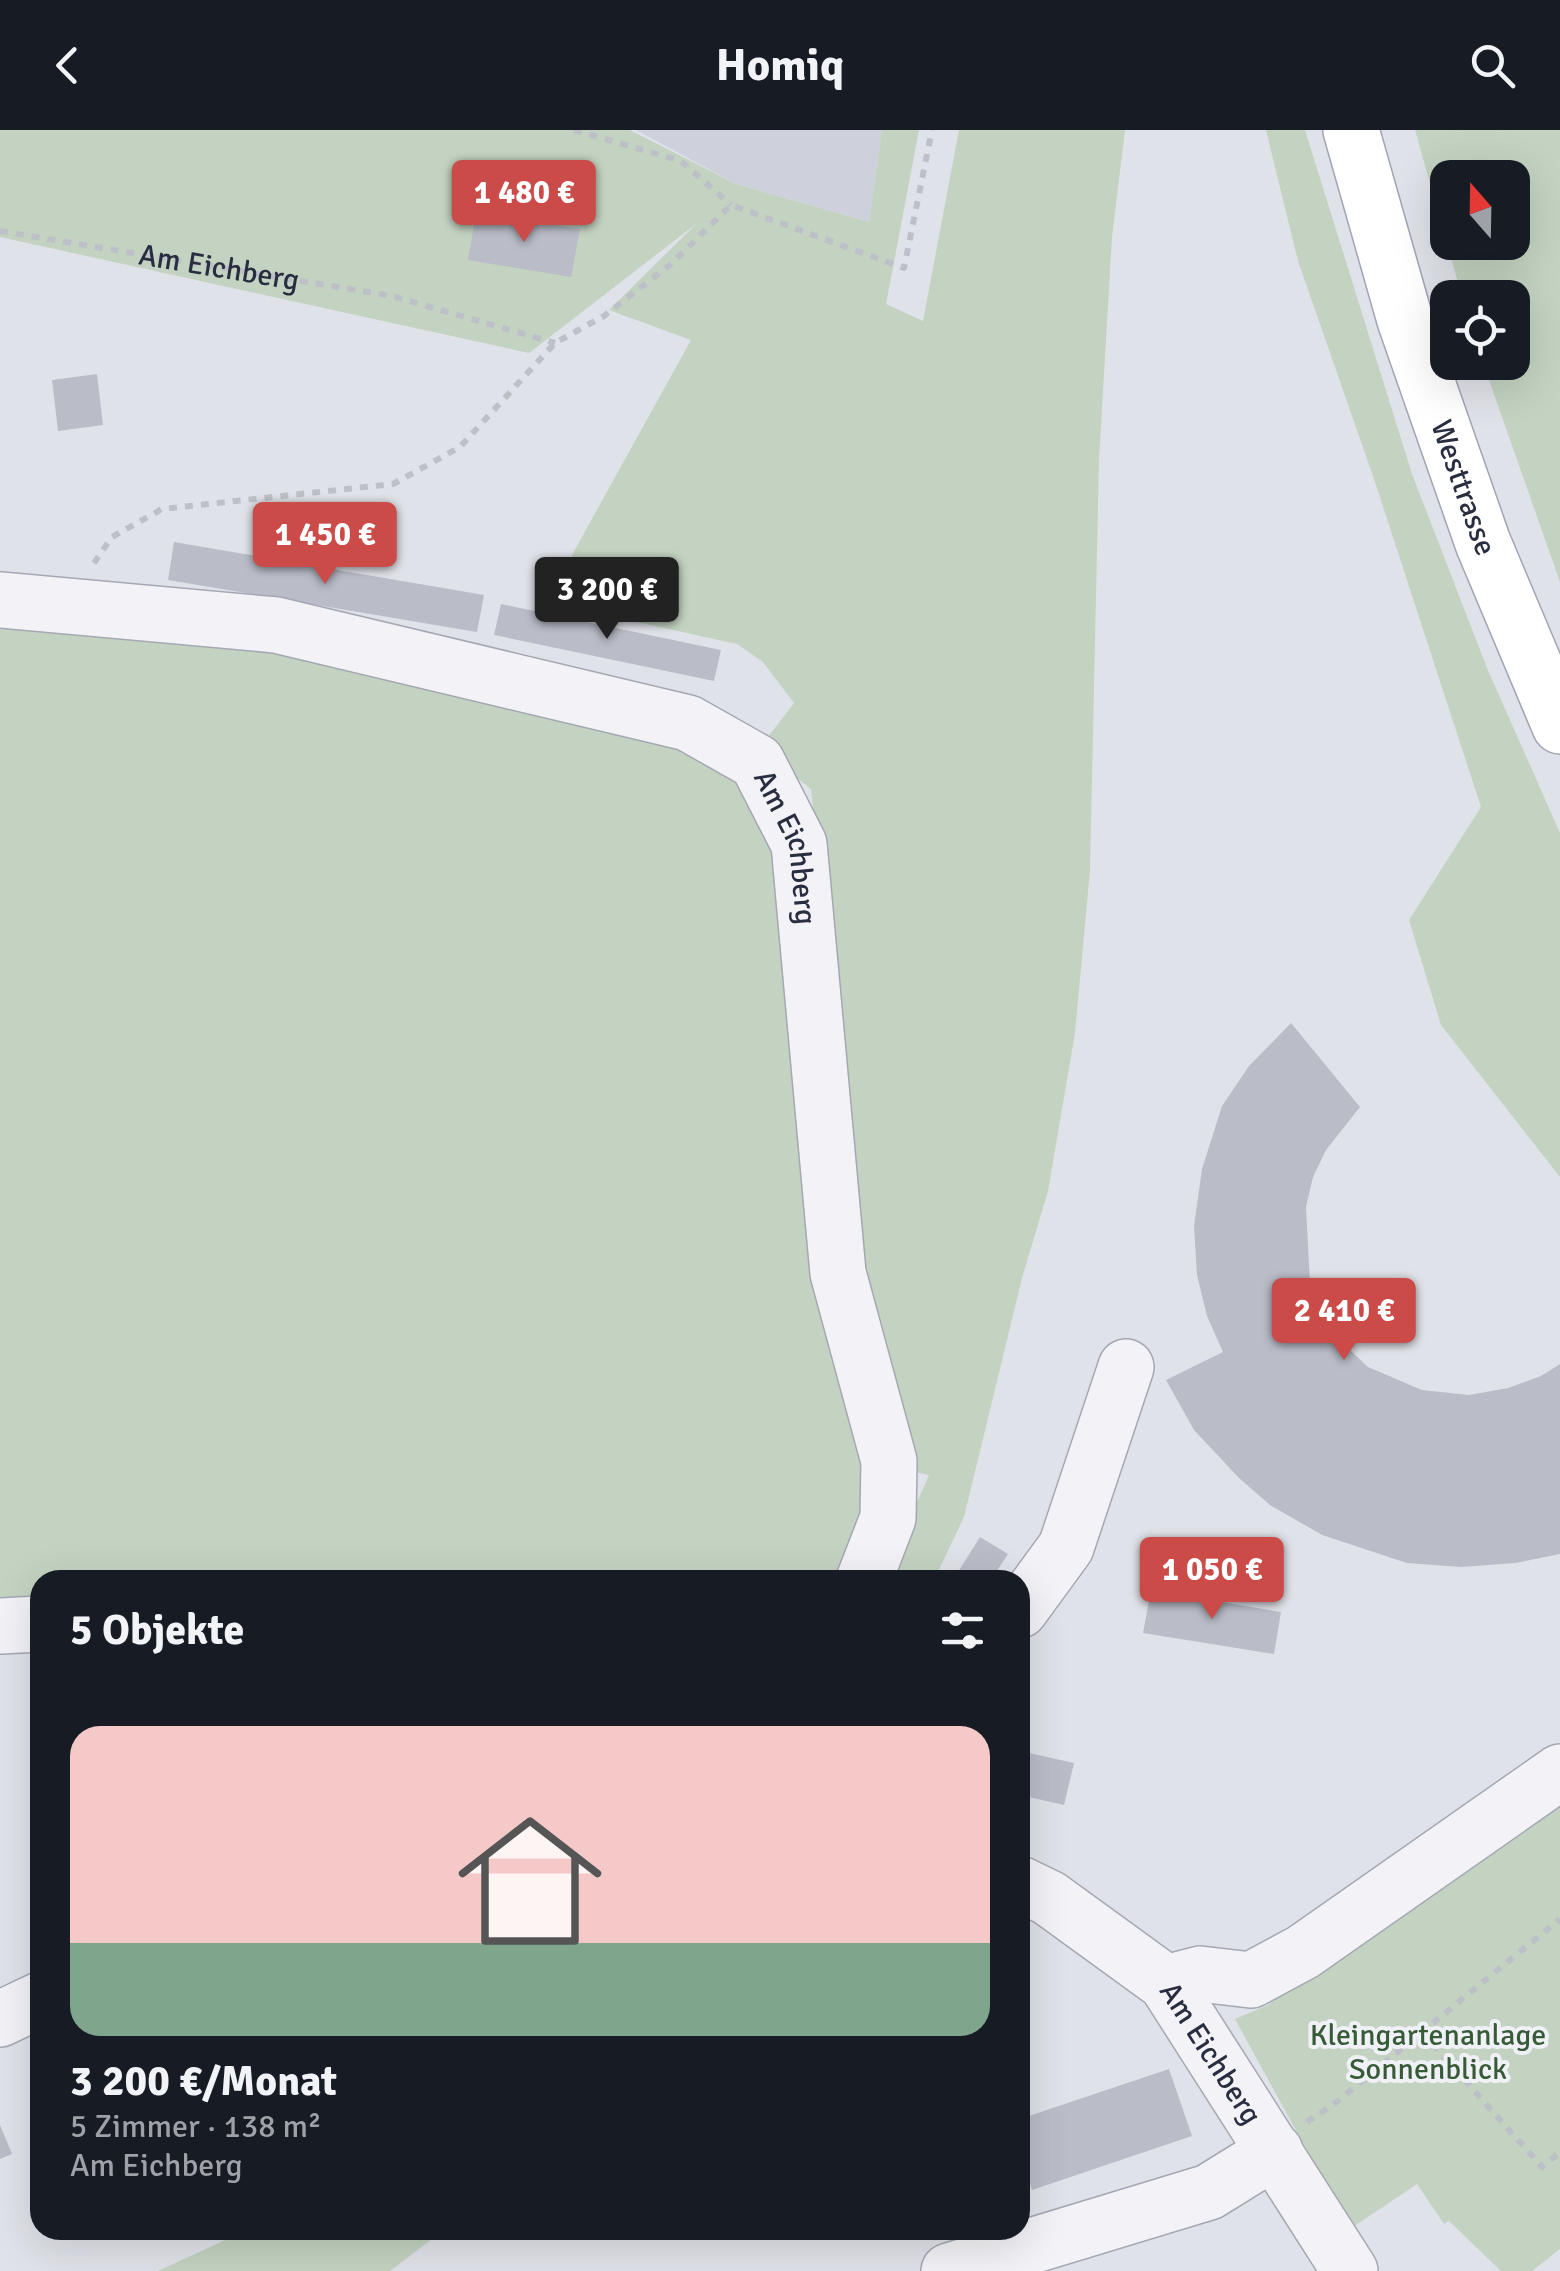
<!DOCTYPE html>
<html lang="de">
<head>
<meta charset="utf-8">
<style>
	body { margin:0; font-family:Signika,sans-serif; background:#20242c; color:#f1f3f6; height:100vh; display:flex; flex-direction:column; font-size:38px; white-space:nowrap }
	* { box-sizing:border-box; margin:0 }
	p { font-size:32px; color:#9ea1a6 }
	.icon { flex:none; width:55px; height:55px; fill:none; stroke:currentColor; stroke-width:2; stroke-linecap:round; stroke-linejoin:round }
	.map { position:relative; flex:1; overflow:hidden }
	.side { position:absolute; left:30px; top:1440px; width:1000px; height:670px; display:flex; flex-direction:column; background:#171b24; border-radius:30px; box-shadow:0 10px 40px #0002 }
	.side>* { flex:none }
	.needle { width:65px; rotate:340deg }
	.controls { position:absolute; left:1430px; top:30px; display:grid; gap:20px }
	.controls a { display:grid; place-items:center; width:100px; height:100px; border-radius:20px; background:#171b24; box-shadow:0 10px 40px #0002; font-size:50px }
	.price { position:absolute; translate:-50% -85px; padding:0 22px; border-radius:10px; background:#cb4b48; color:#fff; font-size:32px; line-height:65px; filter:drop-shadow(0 2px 5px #0008) }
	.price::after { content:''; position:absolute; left:50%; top:60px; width:30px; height:22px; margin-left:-15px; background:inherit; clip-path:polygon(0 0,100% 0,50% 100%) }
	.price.current { background:#222; color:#fff }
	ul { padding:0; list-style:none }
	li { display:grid; align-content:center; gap:20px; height:530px; padding:0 40px }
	li span { display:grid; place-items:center; height:310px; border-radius:30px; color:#555 }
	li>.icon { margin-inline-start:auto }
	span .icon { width:180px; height:180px; fill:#fffc; stroke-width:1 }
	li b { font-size:42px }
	h2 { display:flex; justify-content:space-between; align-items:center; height:120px; padding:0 40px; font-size:42px }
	header { display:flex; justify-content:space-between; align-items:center; height:130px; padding:0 40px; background:#171b24; font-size:45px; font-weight:800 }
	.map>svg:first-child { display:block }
	.built { fill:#ced1db }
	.green { fill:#c3d2c1; fill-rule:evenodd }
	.building { fill:#babdc8 }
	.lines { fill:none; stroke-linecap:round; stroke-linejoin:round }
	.minor-casing { stroke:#a5a8b3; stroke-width:58 }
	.major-casing { stroke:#a0a4b4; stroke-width:58 }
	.path { stroke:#bec0c7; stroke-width:6; stroke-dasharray:8 8; stroke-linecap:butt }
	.minor { stroke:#f3f3f7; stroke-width:55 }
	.major { stroke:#fff; stroke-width:55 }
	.labels { text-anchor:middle; stroke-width:8; stroke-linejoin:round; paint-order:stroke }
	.street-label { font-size:30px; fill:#292d40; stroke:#f0f1f6 }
	.park-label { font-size:30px; fill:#375b37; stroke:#f0f1f6 }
</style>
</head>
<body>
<header><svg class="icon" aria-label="back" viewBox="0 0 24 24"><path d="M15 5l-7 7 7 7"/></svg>Homiq<svg class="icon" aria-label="search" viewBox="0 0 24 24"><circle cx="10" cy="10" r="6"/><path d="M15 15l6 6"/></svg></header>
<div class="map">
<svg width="1560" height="2141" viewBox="0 0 1560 2141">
	<rect width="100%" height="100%" fill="#e0e2e9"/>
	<polygon class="built" points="636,0 882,0 869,92 736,54"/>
	<g class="green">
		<polygon points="0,0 630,0 736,54 869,92 882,0 919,0 886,174 923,191 959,0 1125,0 1112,107 1099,330 1090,740 1075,903 1048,1061 1022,1148 964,1387 934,1450 883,1450 929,1345 910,1341 863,1159 837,871 811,659 787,640 768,607 794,573 763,532 737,514 568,477 572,425 691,210 609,180 696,94 529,223 0,107"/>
		<polygon points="1266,0 1305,0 1412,344 1487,538 1560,703 1560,1047 1441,895 1409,790 1481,677 1374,349 1298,131"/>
		<path d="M1415,0H1560V452L1483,233L1512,232V168L1462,167ZM1448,48H1512V112H1448Z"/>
		<polygon points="0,497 247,513 627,594 746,650 776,717 870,1350 844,1450 40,1450 40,1474 0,1478"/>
		<polygon points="1560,1668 1560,2119 1532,2141 1501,2141 1449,2091 1444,2094 1417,2054 1350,2099 1235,1889 1268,1875"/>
		<polygon points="247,2100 444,2100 390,2141 158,2141"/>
	</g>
	<g class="building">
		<polygon points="476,83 580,99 571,147 468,130"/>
		<polygon points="97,244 103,295 58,301 52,250"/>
		<polygon points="174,412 484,465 477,502 168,450"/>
		<polygon points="501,474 721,520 714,551 494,505"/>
		<polygon points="1291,893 1360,977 1326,1020 1313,1047 1306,1077 1310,1153 1335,1206 1368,1237 1422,1260 1469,1265 1508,1258 1541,1246 1560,1234 1560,1424 1516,1433 1461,1437 1407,1433 1322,1405 1270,1375 1239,1348 1194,1300 1166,1250 1223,1222 1207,1186 1197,1145 1194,1096 1202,1039 1222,976 1249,936"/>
		<polygon points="980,1407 1008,1424 991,1450 953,1450"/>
		<polygon points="1151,1460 1281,1482 1274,1524 1143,1503"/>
		<polygon points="1020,1621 1074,1633 1064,1675 1020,1665"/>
		<polygon points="1169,1939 1192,2006 1032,2060 1020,2024 1020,1989"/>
		<polygon points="0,1995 12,2024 0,2029"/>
	</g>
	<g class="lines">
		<defs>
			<g id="minor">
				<path id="s2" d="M0,470L276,495L688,593L757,632L799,714L838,1143L889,1331L888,1388L864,1450"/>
				<polyline points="1020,1480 1066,1417 1126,1237"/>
				<polyline points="0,1496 40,1494"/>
				<path id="s3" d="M1020,1754L1049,1768L1166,1853L1350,2141"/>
				<polyline points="1166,1853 1200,1844 1251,1850 1303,1822 1560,1642"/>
				<polyline points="0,1889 40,1870"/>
				<polyline points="949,2141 1209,2062 1275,2021"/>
			</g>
			<g id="major">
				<path id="s4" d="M1351,0L1405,190L1483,413L1560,596"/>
			</g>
		</defs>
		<use href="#minor" class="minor-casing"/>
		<use href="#major" class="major-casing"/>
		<g class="path">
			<polyline points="574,0 681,31 731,75"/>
			<path id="s1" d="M0,101L392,166L555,213"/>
			<polyline points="94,433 112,407 162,379 393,354 460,317 555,213 604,186 671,134 731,75 904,138 932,0"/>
			<polyline points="1422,1902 1542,2037 1560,2022"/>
			<polyline points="1307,1992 1334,1974 1560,1789"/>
		</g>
		<use href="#minor" class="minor"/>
		<use href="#major" class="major"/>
	</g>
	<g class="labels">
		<g class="street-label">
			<text dy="10" stroke="none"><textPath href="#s1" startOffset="222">Am Eichberg</textPath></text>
			<text dy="10" stroke="none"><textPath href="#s4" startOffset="375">Westtrasse</textPath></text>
			<text dy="10" stroke="none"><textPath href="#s2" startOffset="872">Am Eichberg</textPath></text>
			<text dy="10" stroke="none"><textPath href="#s3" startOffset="260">Am Eichberg</textPath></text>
		</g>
		<g class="park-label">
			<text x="1428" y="1915">Kleingartenanlage<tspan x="1428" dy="34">Sonnenblick</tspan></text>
		</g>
	</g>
</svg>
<div class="controls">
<a><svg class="needle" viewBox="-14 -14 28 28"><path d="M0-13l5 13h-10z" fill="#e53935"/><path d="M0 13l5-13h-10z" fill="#9ea1a6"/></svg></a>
<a><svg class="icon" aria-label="locate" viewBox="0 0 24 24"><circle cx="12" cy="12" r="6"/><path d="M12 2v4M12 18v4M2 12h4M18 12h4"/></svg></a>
</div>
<b class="price" style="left:524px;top:115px">1 480 €</b>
<b class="price" style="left:325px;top:457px">1 450 €</b>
<b class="price current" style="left:607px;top:512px">3 200 €</b>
<b class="price" style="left:1344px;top:1233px">2 410 €</b>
<b class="price" style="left:1212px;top:1492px">1 050 €</b>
<section class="side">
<h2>5 Objekte<svg class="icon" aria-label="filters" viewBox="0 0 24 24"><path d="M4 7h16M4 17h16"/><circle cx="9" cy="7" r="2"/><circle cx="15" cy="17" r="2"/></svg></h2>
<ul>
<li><span style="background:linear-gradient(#f6c9c9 70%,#7fa58c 0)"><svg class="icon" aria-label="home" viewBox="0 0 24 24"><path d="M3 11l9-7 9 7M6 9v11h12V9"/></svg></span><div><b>3 200 €/Monat</b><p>5 Zimmer · 138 m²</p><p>Am Eichberg</p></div></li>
</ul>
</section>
</div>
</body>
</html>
